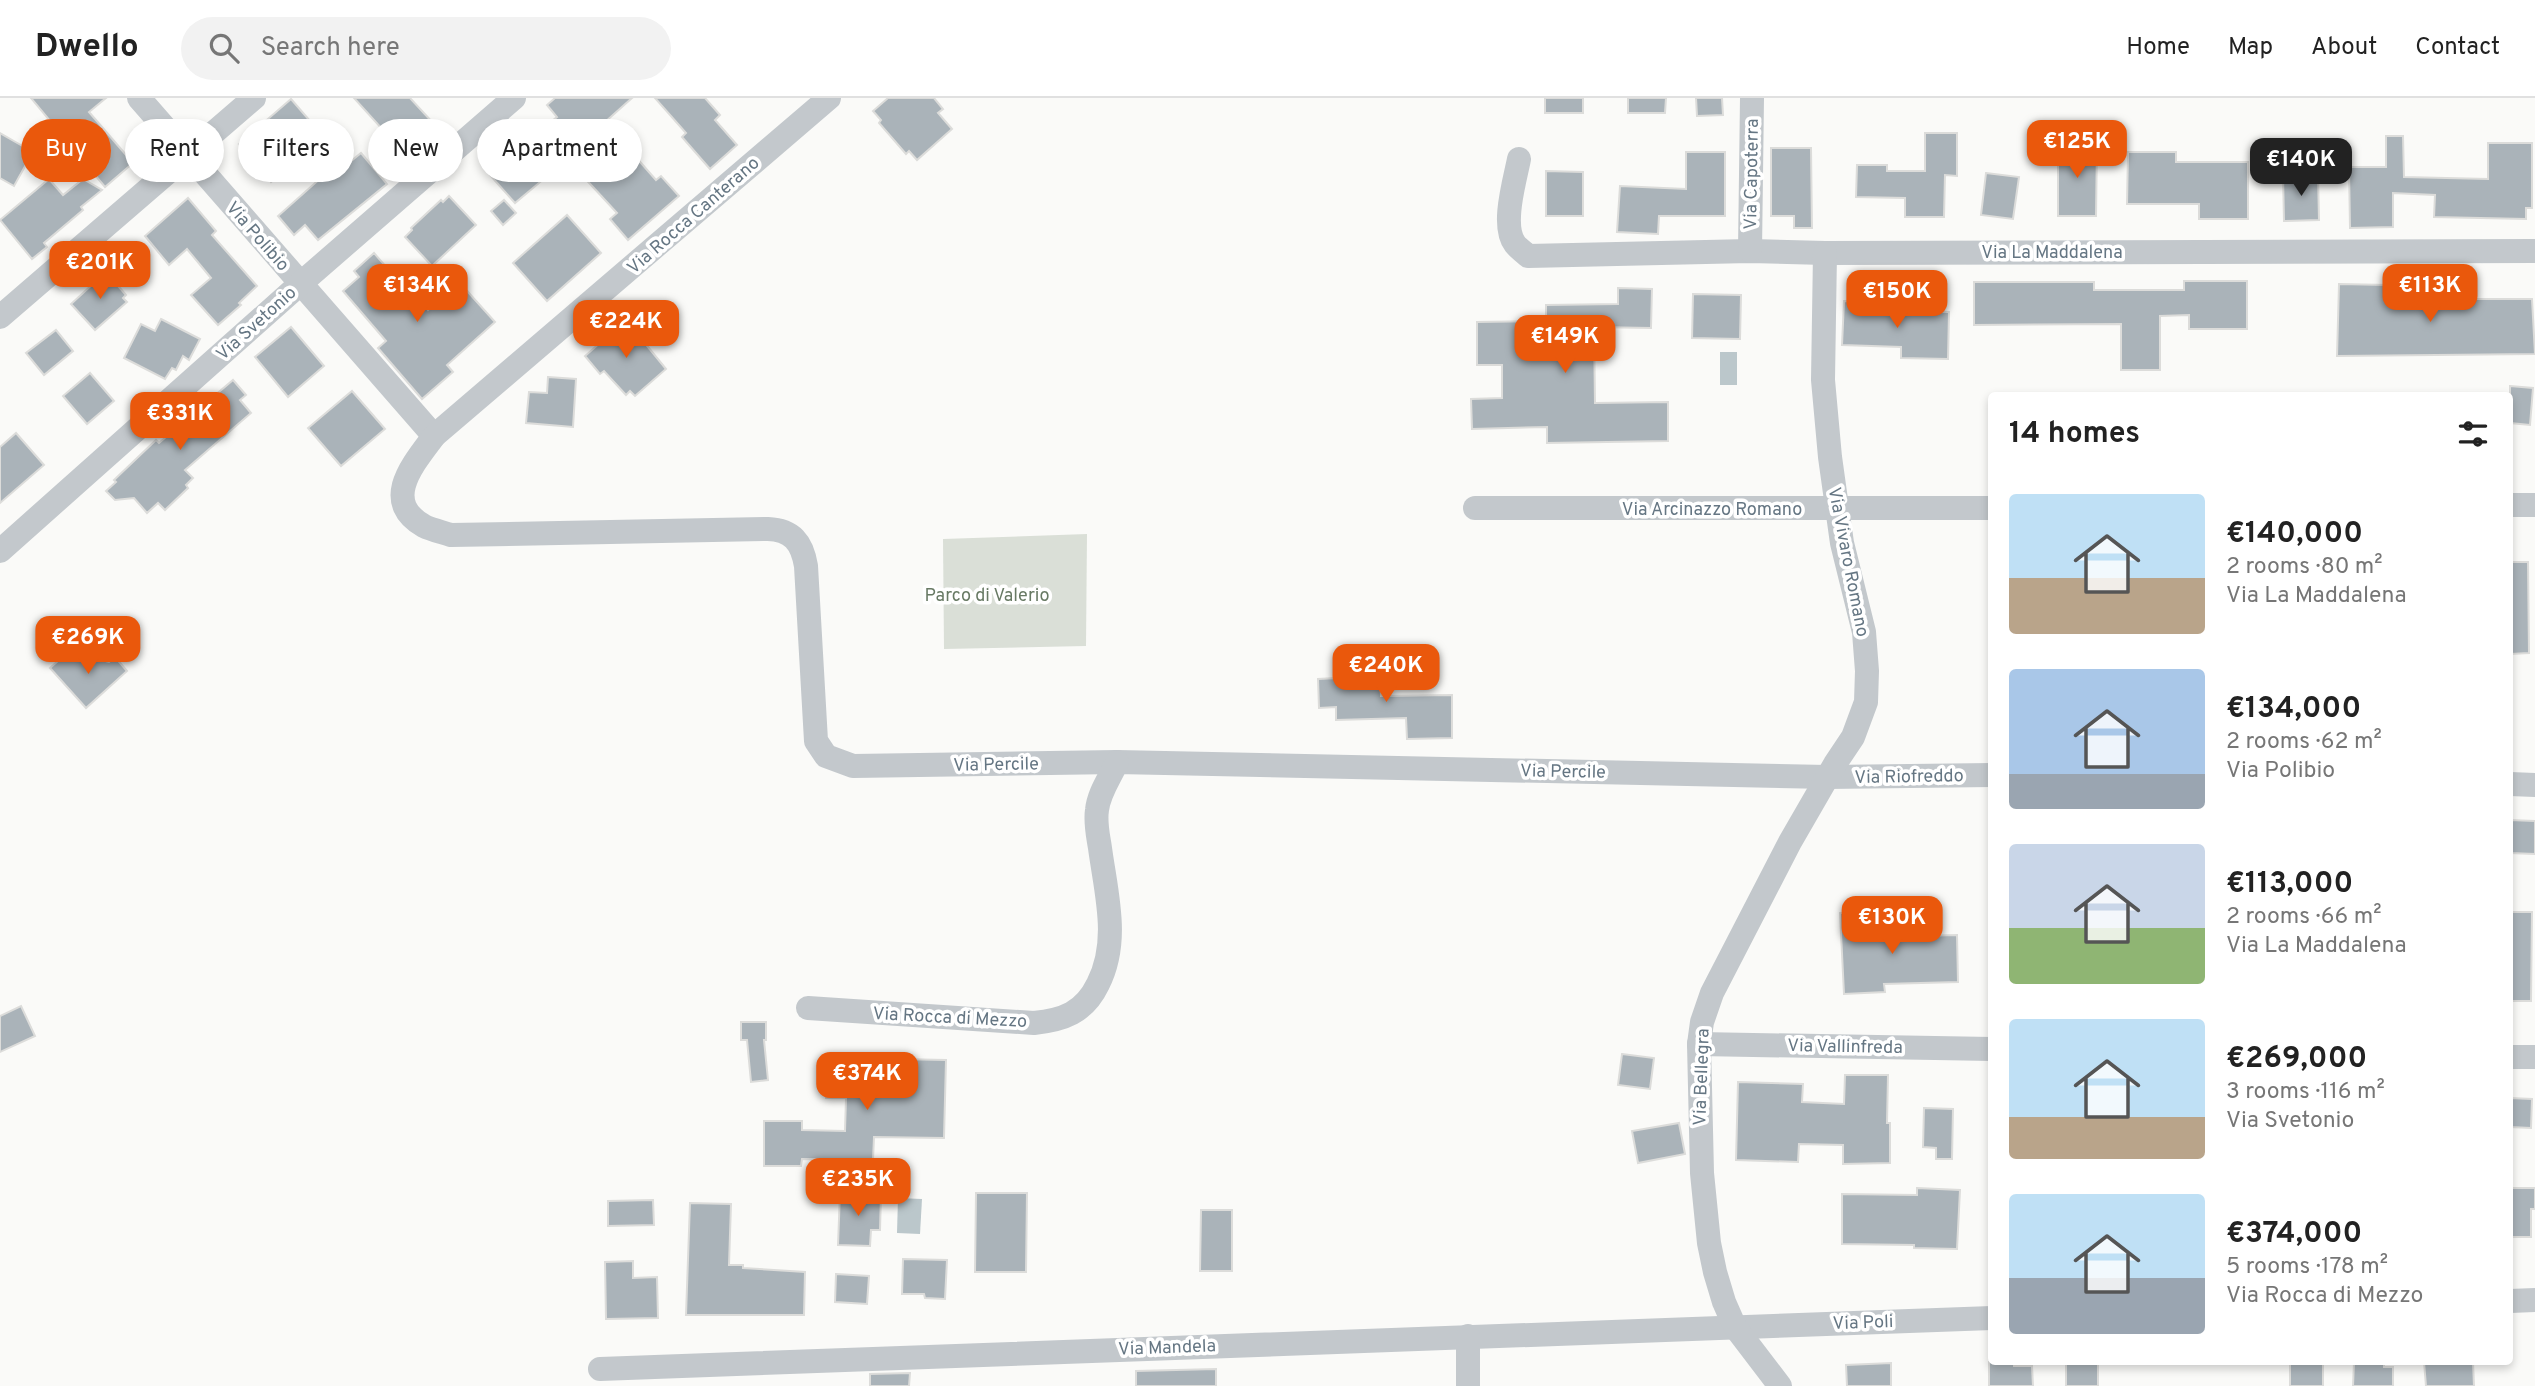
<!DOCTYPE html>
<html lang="en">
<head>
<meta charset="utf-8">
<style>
	body { margin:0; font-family:Overpass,sans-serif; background:#f2f2f2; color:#222; height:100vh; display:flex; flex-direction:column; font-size:26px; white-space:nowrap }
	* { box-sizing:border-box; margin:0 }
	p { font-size:23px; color:#767676 }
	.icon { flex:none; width:38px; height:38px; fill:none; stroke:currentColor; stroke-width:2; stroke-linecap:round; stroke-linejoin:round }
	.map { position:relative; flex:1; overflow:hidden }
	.sheet { position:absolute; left:1988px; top:294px; width:525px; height:973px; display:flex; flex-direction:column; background:#fff; border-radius:7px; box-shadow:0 4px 10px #0003 }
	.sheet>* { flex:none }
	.guide { position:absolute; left:21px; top:21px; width:665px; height:63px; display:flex; gap:14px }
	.price { position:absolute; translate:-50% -60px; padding:0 16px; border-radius:14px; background:#ea580c; color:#fff; font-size:23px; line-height:46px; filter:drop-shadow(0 2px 4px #0008) }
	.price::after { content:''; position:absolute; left:50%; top:42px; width:21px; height:16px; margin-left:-10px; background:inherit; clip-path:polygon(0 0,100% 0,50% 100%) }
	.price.selected { background:#222; color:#fff }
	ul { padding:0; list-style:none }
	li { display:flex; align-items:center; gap:21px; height:175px; padding:0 21px }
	li span { display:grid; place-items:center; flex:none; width:196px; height:140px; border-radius:7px; color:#555 }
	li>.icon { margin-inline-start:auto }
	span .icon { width:84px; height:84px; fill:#fffc; stroke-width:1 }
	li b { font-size:30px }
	h2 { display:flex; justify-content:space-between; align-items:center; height:84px; padding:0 21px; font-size:30px }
	.tag { padding:0 24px; border-radius:32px; background:#fff; box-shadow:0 4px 10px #0003; font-size:24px; line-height:63px }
	.tag.selected { background:#ea580c; color:#fff }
	header { display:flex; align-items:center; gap:42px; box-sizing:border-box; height:98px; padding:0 35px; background:#fff; border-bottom:2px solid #e0e0e0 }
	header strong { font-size:33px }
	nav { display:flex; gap:38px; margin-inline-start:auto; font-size:24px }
	.search { width:490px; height:63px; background:#f2f2f2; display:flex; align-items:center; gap:18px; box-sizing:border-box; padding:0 24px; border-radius:38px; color:#767676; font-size:26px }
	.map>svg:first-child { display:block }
	.green { fill:#dadfd7 }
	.water { fill:#bbc7cb }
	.building { fill:#aab3b9; stroke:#dcdcda; stroke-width:2 }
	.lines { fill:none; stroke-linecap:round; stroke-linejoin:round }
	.minor { stroke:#c3c8cc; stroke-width:24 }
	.labels { text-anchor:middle; stroke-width:7; stroke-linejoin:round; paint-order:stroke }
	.street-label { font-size:18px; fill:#657683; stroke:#fff }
	.park-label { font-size:18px; fill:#687a64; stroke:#fff }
</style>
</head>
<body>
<header>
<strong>Dwello</strong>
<div class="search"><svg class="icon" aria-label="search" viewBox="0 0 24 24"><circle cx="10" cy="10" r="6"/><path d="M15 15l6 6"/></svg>Search here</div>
<nav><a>Home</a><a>Map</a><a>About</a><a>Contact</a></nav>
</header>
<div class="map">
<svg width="2535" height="1288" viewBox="0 0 2535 1288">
	<rect width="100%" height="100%" fill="#fafaf8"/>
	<polygon class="green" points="1087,436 1086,548 944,551 943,441"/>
	<g class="water">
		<rect x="1720" y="254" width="17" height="33"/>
		<rect x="1398" y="568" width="30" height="16"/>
		<polygon points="898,1100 922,1101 920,1136 897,1135"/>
	</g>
	<g class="building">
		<polygon points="31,0 106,0 89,14 133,65 105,89"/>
		<polygon points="354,0 410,0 434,26 403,54"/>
		<polygon points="555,0 632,0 605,24 656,82 661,78 679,98 628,142 610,121 617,115 580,75 586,70 548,26 557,19 547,7"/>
		<polygon points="655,0 705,0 720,17 715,22 737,47 710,71 682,39 686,35"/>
		<polygon points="888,0 934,0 943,11 938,15 952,31 917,62 909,53 906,56 879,25 881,22 873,13"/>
		<rect x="1545" y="0" width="38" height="15"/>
		<polygon points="1628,0 1666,0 1665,15 1628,15"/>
		<polygon points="1696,0 1722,0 1723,17 1697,18"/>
		<polygon points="291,1 323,38 271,84 239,46"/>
		<polygon points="0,35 33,54 14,88 0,80"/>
		<polygon points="1925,35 1957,35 1957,78 1945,77 1944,119 1905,119 1905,100 1856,99 1857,67 1887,67 1887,73 1925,73"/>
		<polygon points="2386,38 2403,38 2404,79 2488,81 2488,45 2532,45 2532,110 2526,110 2526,121 2434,119 2435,97 2393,95 2393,129 2350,130 2349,69 2386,69"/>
		<polygon points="2058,46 2097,46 2096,118 2058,118"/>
		<polygon points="1771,50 1811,50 1812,130 1794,130 1794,118 1771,118"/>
		<polygon points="520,51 545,80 515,105 490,77"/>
		<polygon points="1686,54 1725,54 1725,118 1659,118 1658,136 1617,134 1620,88 1686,91"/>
		<polygon points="2128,54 2176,54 2176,64 2248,64 2248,121 2199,121 2199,106 2127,106"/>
		<polygon points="361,55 387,86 318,142 305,127 294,137 278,118 341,62 345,68"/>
		<polygon points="1546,73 1583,74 1583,118 1546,118"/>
		<polygon points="1986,75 2019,79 2013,121 1981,117"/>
		<polygon points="2318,76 2319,122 2284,123 2283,77"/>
		<polygon points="49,81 63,97 83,81 102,92 81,109 83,112 44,145 47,149 32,161 0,122"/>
		<polygon points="449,98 476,127 432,168 405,139 412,132 411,130 441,102 443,104"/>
		<polygon points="188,100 216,133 212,137 257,188 239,205 241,207 218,227 191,197 211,180 187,151 169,167 145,138"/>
		<polygon points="504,102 516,115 503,127 491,113"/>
		<polygon points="567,117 601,155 547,203 513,165"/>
		<polygon points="374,155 394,178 396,176 428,212 459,184 495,224 447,267 453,274 422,301 378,250 386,243 343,193 359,179 354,173"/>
		<polygon points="106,174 126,197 123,200 127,204 95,232 71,206"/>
		<polygon points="2184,183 2247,183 2247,231 2189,231 2189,217 2160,218 2160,272 2121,272 2121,226 1974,227 1974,184 2094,184 2094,192 2184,192"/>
		<polygon points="2339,186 2388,187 2388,194 2462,195 2462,201 2532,201 2535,256 2337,258"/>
		<polygon points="1618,190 1652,191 1651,230 1594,229 1595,305 1668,304 1668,343 1547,345 1547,329 1472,331 1471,301 1502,300 1502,267 1477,267 1477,224 1546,223 1546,207 1618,206"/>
		<polygon points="1693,196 1741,197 1740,241 1692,240"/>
		<polygon points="1844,203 1886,204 1886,213 1949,214 1948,261 1901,260 1901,249 1842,247"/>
		<polygon points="161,221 200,241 189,262 183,258 176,272 172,270 165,281 124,260 141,226 155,233"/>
		<polygon points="626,222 666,271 635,298 630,293 626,297 604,273 600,276 585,258"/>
		<polygon points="291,229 324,268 288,299 255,259"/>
		<polygon points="56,232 73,253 44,277 26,255"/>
		<polygon points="90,275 114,303 87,326 63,298"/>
		<polygon points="548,279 576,281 573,329 526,325 529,294 547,295"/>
		<polygon points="233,282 246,297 240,302 251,315 185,372 193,380 186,387 188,390 165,412 158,405 147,415 134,400 115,402 106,393 116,384 114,382 156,342 159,345"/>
		<polygon points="2510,288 2533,290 2530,327 2510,325"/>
		<polygon points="352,293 385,331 341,368 308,330"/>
		<polygon points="16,335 44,367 0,405 0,349"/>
		<polygon points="2510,464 2528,464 2529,555 2510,556"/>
		<polygon points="68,554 75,562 89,559 109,564 115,559 127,573 86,610 50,570"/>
		<polygon points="1376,568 1376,579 1380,579 1381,598 1452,597 1452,640 1407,641 1406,620 1336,622 1336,609 1319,610 1318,581 1337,580 1337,573 1357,572 1356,569"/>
		<polygon points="2510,722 2535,723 2535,756 2510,755"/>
		<polygon points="1882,813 1883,839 1957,837 1958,884 1884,886 1885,894 1844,896 1840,815"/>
		<polygon points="2510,814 2532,814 2531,903 2510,903"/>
		<polygon points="21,908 35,938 0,954 0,918"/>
		<polygon points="741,924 766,924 766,942 764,942 768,982 751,984 747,942 741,942"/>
		<polygon points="1622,956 1654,960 1650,991 1618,987"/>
		<polygon points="897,961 946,962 944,1040 874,1039 873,1062 802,1061 801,1068 764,1068 764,1023 802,1023 802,1032 845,1033 846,1000 826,1000 827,966 897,967"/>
		<polygon points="1845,977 1888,977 1887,1025 1890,1025 1890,1065 1843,1066 1843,1047 1799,1046 1798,1064 1736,1062 1738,984 1803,986 1802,1004 1844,1006"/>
		<polygon points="2510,1000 2532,1001 2531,1030 2510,1029"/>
		<polygon points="1924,1010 1953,1011 1952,1061 1936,1061 1936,1050 1923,1049"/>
		<polygon points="1679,1025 1685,1056 1638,1065 1632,1033"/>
		<polygon points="1917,1090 1960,1092 1957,1151 1914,1150 1914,1147 1842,1146 1842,1096 1917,1097"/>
		<polygon points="2510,1090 2535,1090 2535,1111 2531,1111 2531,1139 2510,1139"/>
		<polygon points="840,1095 881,1096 880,1132 871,1132 870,1148 838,1147"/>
		<polygon points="976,1095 1027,1095 1026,1174 975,1174"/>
		<polygon points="653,1102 654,1127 608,1128 608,1103"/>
		<polygon points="690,1105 731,1106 729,1167 743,1167 743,1170 805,1174 804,1217 686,1217"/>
		<polygon points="1201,1112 1232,1112 1232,1173 1200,1173"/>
		<polygon points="903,1161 947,1162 945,1201 925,1200 924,1196 902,1196"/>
		<polygon points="633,1163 633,1180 657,1179 658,1220 606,1221 605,1164"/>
		<polygon points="836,1176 869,1178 867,1206 835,1204"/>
		<polygon points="1989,1264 2014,1264 2014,1268 2032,1268 2033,1288 1989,1288"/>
		<rect x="2066" y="1264" width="32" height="24"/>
		<rect x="2290" y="1264" width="33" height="24"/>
		<polygon points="2354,1264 2384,1264 2384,1269 2393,1269 2393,1288 2353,1288"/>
		<polygon points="2424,1264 2473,1264 2474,1288 2426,1288"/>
		<polygon points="1891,1265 1891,1288 1847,1288 1846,1267"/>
		<polygon points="1216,1271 1216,1288 1136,1288 1136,1273"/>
		<polygon points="910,1275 909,1288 870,1288 870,1276"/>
	</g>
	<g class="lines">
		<g class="minor">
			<polyline points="139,0 434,338"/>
			<path d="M829,0L434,338C414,365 380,403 424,428C432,432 442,434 451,437L768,431C792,432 802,444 806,468L816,643L826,658L853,668L1117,664L1827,679L1992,677"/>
			<path d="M1519,61C1515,82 1501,128 1515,146C1518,150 1524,154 1528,158L1750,153L1825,155L2535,153"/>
			<polyline points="1750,153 1752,0"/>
			<polyline points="0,219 254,0"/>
			<polyline points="2510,407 2535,407"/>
			<polyline points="1475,410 1992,410"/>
			<polyline points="0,453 300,186 514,0"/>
			<polyline points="2510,686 2535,687"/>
			<path d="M808,910L1034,925C1063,922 1084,915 1098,886C1120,843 1106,795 1100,750C1098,737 1095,725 1097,712C1099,694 1110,680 1117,664"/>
			<polyline points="1699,946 1992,951"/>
			<polyline points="2510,959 2535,959"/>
			<polyline points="2510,1203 2535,1202"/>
			<polyline points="600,1271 1992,1220"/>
			<polyline points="1468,1288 1468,1238"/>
			<polyline points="1780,1288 1735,1229 1724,1204 1715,1174 1709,1145 1702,1075 1699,946 1702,924 1712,895 1790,744 1835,666 1853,639 1866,604 1867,573 1864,534 1842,445 1830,359 1823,282 1825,155"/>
		</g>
	</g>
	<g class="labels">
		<g class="street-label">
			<text transform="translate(1751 76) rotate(-89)" y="6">Via Capoterra</text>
			<text transform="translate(693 117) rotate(-41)" y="6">Via Rocca Canterano</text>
			<text transform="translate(258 138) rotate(49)" y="6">Via Polibio</text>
			<text x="2052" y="160">Via La Maddalena</text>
			<text transform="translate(256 225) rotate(-42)" y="6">Via Svetonio</text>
			<text x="1712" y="417">Via Arcinazzo Romano</text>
			<text transform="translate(1849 464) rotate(79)" y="6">Via Vivaro Romano</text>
			<text transform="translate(996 666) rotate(-1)" y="6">Via Percile</text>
			<text transform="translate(1563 673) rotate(1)" y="6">Via Percile</text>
			<text transform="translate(1909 678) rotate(-1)" y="6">Via Riofreddo</text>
			<text transform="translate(950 919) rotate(3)" y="6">Via Rocca di Mezzo</text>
			<text transform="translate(1845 948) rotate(1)" y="6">Via Vallinfreda</text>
			<text transform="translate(1701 979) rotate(-88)" y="6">Via Bellegra</text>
			<text transform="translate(1863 1224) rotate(-2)" y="6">Via Poli</text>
			<text transform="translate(1167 1249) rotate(-2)" y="6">Via Mandela</text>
		</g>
		<g class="park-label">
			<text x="987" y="503">Parco di Valerio</text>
		</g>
	</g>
</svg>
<b class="price" style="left:2077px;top:82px">€125K</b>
<b class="price selected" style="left:2301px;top:100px">€140K</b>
<b class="price" style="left:100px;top:203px">€201K</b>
<b class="price" style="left:417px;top:226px">€134K</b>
<b class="price" style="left:2430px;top:226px">€113K</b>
<b class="price" style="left:1897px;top:232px">€150K</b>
<b class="price" style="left:626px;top:262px">€224K</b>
<b class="price" style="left:1565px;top:277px">€149K</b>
<b class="price" style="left:180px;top:354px">€331K</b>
<b class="price" style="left:88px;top:578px">€269K</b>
<b class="price" style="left:1386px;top:606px">€240K</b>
<b class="price" style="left:1892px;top:858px">€130K</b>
<b class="price" style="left:867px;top:1014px">€374K</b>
<b class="price" style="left:858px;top:1120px">€235K</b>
<div class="guide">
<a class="tag selected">Buy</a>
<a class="tag">Rent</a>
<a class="tag">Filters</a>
<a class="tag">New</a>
<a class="tag">Apartment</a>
</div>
<section class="sheet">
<h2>14 homes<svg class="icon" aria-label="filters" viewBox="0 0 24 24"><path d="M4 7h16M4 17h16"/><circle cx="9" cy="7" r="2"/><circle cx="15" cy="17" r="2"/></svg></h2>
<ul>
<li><span style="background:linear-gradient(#bfe0f5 60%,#b9a48a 0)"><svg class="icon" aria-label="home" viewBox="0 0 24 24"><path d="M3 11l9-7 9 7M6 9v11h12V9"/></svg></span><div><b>€140,000</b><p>2 rooms · 80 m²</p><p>Via La Maddalena</p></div></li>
<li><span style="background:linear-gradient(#a9c7e8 75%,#9aa5b1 0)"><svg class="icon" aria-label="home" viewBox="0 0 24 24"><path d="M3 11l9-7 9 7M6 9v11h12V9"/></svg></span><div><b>€134,000</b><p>2 rooms · 62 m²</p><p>Via Polibio</p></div></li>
<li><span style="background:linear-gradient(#c9d6e8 60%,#8fb573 0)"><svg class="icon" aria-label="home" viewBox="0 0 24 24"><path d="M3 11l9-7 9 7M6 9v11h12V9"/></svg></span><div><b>€113,000</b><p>2 rooms · 66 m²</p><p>Via La Maddalena</p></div></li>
<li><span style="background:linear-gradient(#bfe0f5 70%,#b9a48a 0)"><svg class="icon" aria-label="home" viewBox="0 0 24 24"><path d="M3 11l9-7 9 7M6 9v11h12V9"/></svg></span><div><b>€269,000</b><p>3 rooms · 116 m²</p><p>Via Svetonio</p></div></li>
<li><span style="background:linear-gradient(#bfe0f5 60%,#9aa5b1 0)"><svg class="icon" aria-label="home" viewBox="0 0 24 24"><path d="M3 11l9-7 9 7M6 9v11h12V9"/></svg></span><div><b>€374,000</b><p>5 rooms · 178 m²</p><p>Via Rocca di Mezzo</p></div></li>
</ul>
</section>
</div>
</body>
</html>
